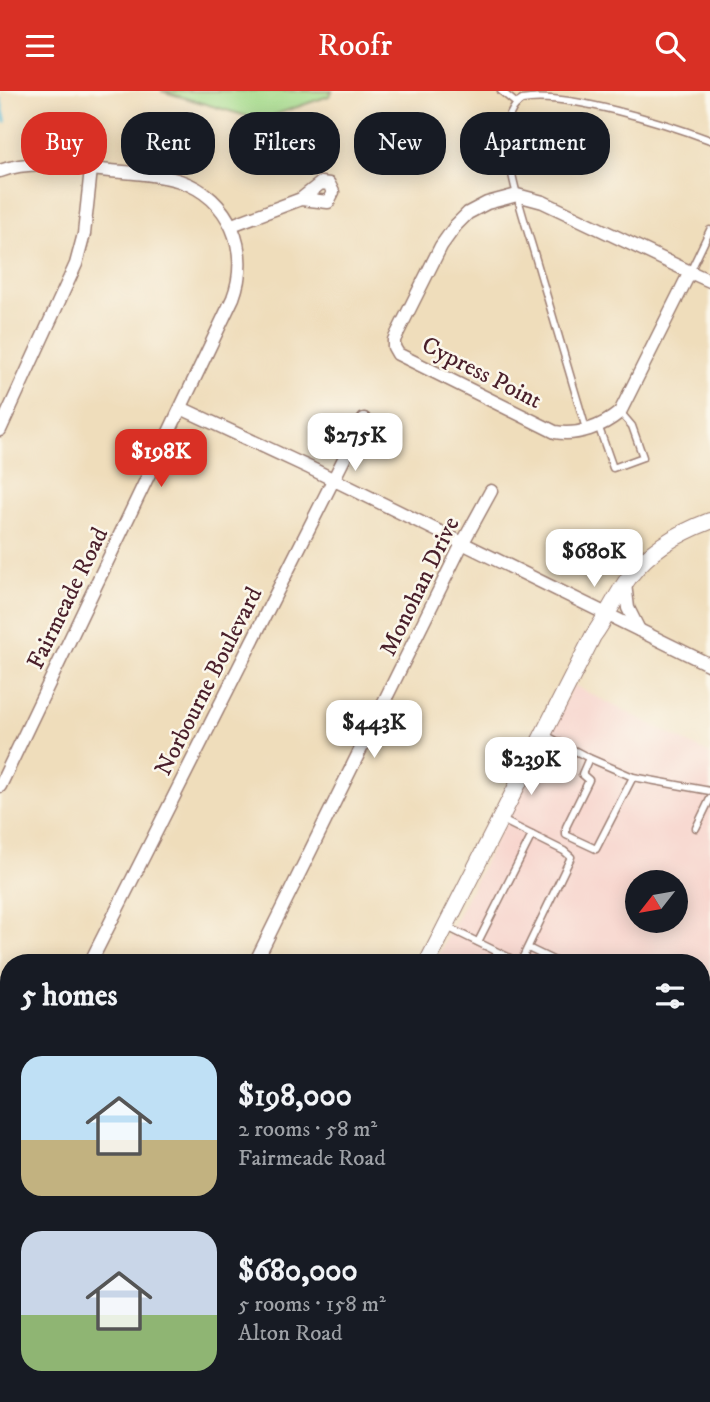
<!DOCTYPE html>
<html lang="en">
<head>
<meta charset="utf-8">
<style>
	body { margin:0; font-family:"IM FELL DW Pica",serif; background:#20242c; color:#f1f3f6; height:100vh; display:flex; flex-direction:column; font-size:26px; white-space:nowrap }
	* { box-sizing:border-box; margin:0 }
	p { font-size:23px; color:#9ea1a6 }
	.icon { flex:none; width:38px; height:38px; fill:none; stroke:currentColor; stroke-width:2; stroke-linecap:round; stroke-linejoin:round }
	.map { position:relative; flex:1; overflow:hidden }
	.sheet { position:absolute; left:0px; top:863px; width:710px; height:450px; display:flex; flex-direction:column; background:#171b24; border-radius:28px 28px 0 0; box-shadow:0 4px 18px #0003 }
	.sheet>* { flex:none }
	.banner { position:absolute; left:21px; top:21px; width:668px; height:63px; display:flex; gap:14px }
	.needle { width:46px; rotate:239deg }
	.tools { position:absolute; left:625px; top:779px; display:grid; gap:14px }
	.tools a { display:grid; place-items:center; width:63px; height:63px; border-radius:50%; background:#171b24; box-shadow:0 4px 18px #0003; font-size:35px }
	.price { position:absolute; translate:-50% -60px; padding:0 16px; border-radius:14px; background:#fff; color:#222; font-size:23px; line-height:46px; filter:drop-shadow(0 2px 4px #0008) }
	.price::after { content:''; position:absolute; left:50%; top:42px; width:21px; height:16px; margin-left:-10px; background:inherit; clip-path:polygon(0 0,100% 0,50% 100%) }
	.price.selected { background:#d93025; color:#fff }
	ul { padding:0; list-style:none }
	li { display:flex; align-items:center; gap:21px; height:175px; padding:0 21px }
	li span { display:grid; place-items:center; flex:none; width:196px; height:140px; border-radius:21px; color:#555 }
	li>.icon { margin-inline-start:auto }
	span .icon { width:84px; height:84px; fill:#fffc; stroke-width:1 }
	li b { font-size:30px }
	h2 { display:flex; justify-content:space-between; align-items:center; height:84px; padding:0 21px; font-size:30px }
	.chip { padding:0 24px; border-radius:28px; background:#171b24; box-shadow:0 4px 18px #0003; font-size:24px; line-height:63px }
	.chip.selected { background:#d93025; color:#fff }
	header { display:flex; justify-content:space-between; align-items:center; height:91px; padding:0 21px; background:#d93025; color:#fff; font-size:32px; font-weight:600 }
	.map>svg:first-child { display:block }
	.built { fill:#f7d0c9; fill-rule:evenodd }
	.green { fill:#a6db8c; stroke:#787d5c; stroke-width:2 }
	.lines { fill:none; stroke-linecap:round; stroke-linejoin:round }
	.stream { stroke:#58bbd6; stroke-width:3.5 }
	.service-casing { stroke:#9c7e73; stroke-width:9 }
	.minor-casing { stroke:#9c7e73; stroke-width:15 }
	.tertiary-casing { stroke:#9c7e73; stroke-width:18 }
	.path { stroke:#9c7e73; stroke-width:2; stroke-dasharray:5 5; stroke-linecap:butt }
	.service { stroke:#fff; stroke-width:6 }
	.minor { stroke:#fff; stroke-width:12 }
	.tertiary { stroke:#fff; stroke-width:16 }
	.labels { text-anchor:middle; stroke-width:5; stroke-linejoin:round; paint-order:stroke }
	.street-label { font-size:24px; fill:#4a1f2b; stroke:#fbf7ec }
</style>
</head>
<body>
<header><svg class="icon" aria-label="menu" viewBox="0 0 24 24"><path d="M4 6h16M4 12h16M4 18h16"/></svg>Roofr<svg class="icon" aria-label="search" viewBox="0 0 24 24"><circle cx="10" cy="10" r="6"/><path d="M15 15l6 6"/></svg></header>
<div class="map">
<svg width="710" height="1311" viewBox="0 0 710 1311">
	<rect width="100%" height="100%" fill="#fbf7ec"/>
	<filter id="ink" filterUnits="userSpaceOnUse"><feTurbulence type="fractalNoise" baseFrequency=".0143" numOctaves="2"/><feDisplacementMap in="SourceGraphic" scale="14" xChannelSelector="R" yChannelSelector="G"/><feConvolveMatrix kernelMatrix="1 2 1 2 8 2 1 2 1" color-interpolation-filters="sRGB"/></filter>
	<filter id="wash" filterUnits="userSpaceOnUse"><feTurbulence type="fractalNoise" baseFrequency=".00686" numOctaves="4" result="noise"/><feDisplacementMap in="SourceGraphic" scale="28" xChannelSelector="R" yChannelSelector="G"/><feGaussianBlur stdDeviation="1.57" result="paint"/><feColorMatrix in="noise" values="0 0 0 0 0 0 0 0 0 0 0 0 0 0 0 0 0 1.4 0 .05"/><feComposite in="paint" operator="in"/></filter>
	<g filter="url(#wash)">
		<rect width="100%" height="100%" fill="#efddbb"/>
		<path class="built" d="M573,594L710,663V1311H537L523,1304H702V872H434ZM637,791H676V830H637Z"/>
		<g class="green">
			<polygon points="161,0 332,0 329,5 260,29"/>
			<path d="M710,963V1048C698,1021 699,990 710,963Z"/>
		</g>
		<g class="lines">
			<polyline class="stream" points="0,8 5,30"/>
		</g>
	</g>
	<g filter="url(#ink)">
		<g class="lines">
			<defs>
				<g id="service">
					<polyline points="501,0 517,13"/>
					<polyline points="690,181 710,139"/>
					<polyline points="598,334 613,377 643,366 632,335 620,321"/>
					<path d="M586,338C569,281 552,223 535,165C524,127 503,70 508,30C510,22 515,13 522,9C564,0 668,33 710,49"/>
					<polyline points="545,644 589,667 633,686 710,700"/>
					<polyline points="589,667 582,683 589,689 566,736 566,744 596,758 633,686"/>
					<polyline points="696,737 710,708"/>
					<polyline points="447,836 514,869 520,870 522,868 571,766 564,760 502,729"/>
					<polyline points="478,851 532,744"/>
					<polyline points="528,857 559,872"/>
					<polyline points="669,1304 674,1311"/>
					<polyline points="640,1311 651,1304"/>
				</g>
				<g id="minor">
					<path d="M0,80C33,68 67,75 101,79C127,82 156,82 180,90C230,107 251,160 233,207L0,695"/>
					<polyline points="232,134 301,108 321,92 329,93 333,101 328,111 301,108"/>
					<path d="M690,181L620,321C602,336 578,345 555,341L398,263L394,256V249L441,155L456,134L468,122L487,112L517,104L543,111L690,181L710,190"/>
					<polyline points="181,317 310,377 710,574"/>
					<polyline points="0,339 76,173 84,143 91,78"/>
					<polyline points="625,493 628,517 639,539"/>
					<polyline points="90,872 364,328"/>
					<polyline points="255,872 462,453 491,400"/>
					<polyline points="0,1051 9,1034"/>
					<polyline points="370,1304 385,1311"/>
					<polyline points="35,1311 38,1304"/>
				</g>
				<g id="tertiary">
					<path d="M427,872L593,545C607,526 616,504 630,485C649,459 681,441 710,430"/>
					<polyline points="206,1311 209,1304"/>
				</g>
			</defs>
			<use href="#service" class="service-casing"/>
			<use href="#minor" class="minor-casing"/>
			<use href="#tertiary" class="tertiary-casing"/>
			<polyline class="path" points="528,1311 532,1308 632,1311"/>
			<use href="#service" class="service"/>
			<use href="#minor" class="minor"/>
			<use href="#tertiary" class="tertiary"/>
		</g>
	</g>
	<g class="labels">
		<g class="street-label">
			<text transform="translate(482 281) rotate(27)" y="8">Cypress Point</text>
			<text transform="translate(419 495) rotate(-64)" y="8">Monohan Drive</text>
			<text transform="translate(67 507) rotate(-64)" y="8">Fairmeade Road</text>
			<text transform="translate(208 590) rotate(-63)" y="8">Norbourne Boulevard</text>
		</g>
	</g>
</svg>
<div class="tools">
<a><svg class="needle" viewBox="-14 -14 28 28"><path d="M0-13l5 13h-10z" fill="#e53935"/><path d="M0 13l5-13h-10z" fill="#9ea1a6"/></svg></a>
</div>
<b class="price" style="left:355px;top:382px">$275K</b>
<b class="price selected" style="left:161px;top:398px">$198K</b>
<b class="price" style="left:594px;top:498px">$680K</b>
<b class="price" style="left:374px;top:669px">$443K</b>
<b class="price" style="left:531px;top:706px">$239K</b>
<div class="banner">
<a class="chip selected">Buy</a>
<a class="chip">Rent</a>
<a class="chip">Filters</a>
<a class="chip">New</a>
<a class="chip">Apartment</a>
</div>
<section class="sheet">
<h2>5 homes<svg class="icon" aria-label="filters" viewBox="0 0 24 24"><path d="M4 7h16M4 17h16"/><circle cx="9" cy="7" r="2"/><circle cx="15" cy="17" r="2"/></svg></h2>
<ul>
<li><span style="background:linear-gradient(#bfe0f5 60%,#c2b280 0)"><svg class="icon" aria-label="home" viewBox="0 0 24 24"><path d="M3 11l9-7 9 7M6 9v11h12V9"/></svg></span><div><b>$198,000</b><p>2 rooms · 58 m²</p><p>Fairmeade Road</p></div></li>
<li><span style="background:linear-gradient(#c9d6e8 60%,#8fb573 0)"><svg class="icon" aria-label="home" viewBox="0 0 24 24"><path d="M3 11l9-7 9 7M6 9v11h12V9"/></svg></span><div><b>$680,000</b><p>5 rooms · 158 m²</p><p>Alton Road</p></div></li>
</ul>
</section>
</div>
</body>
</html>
